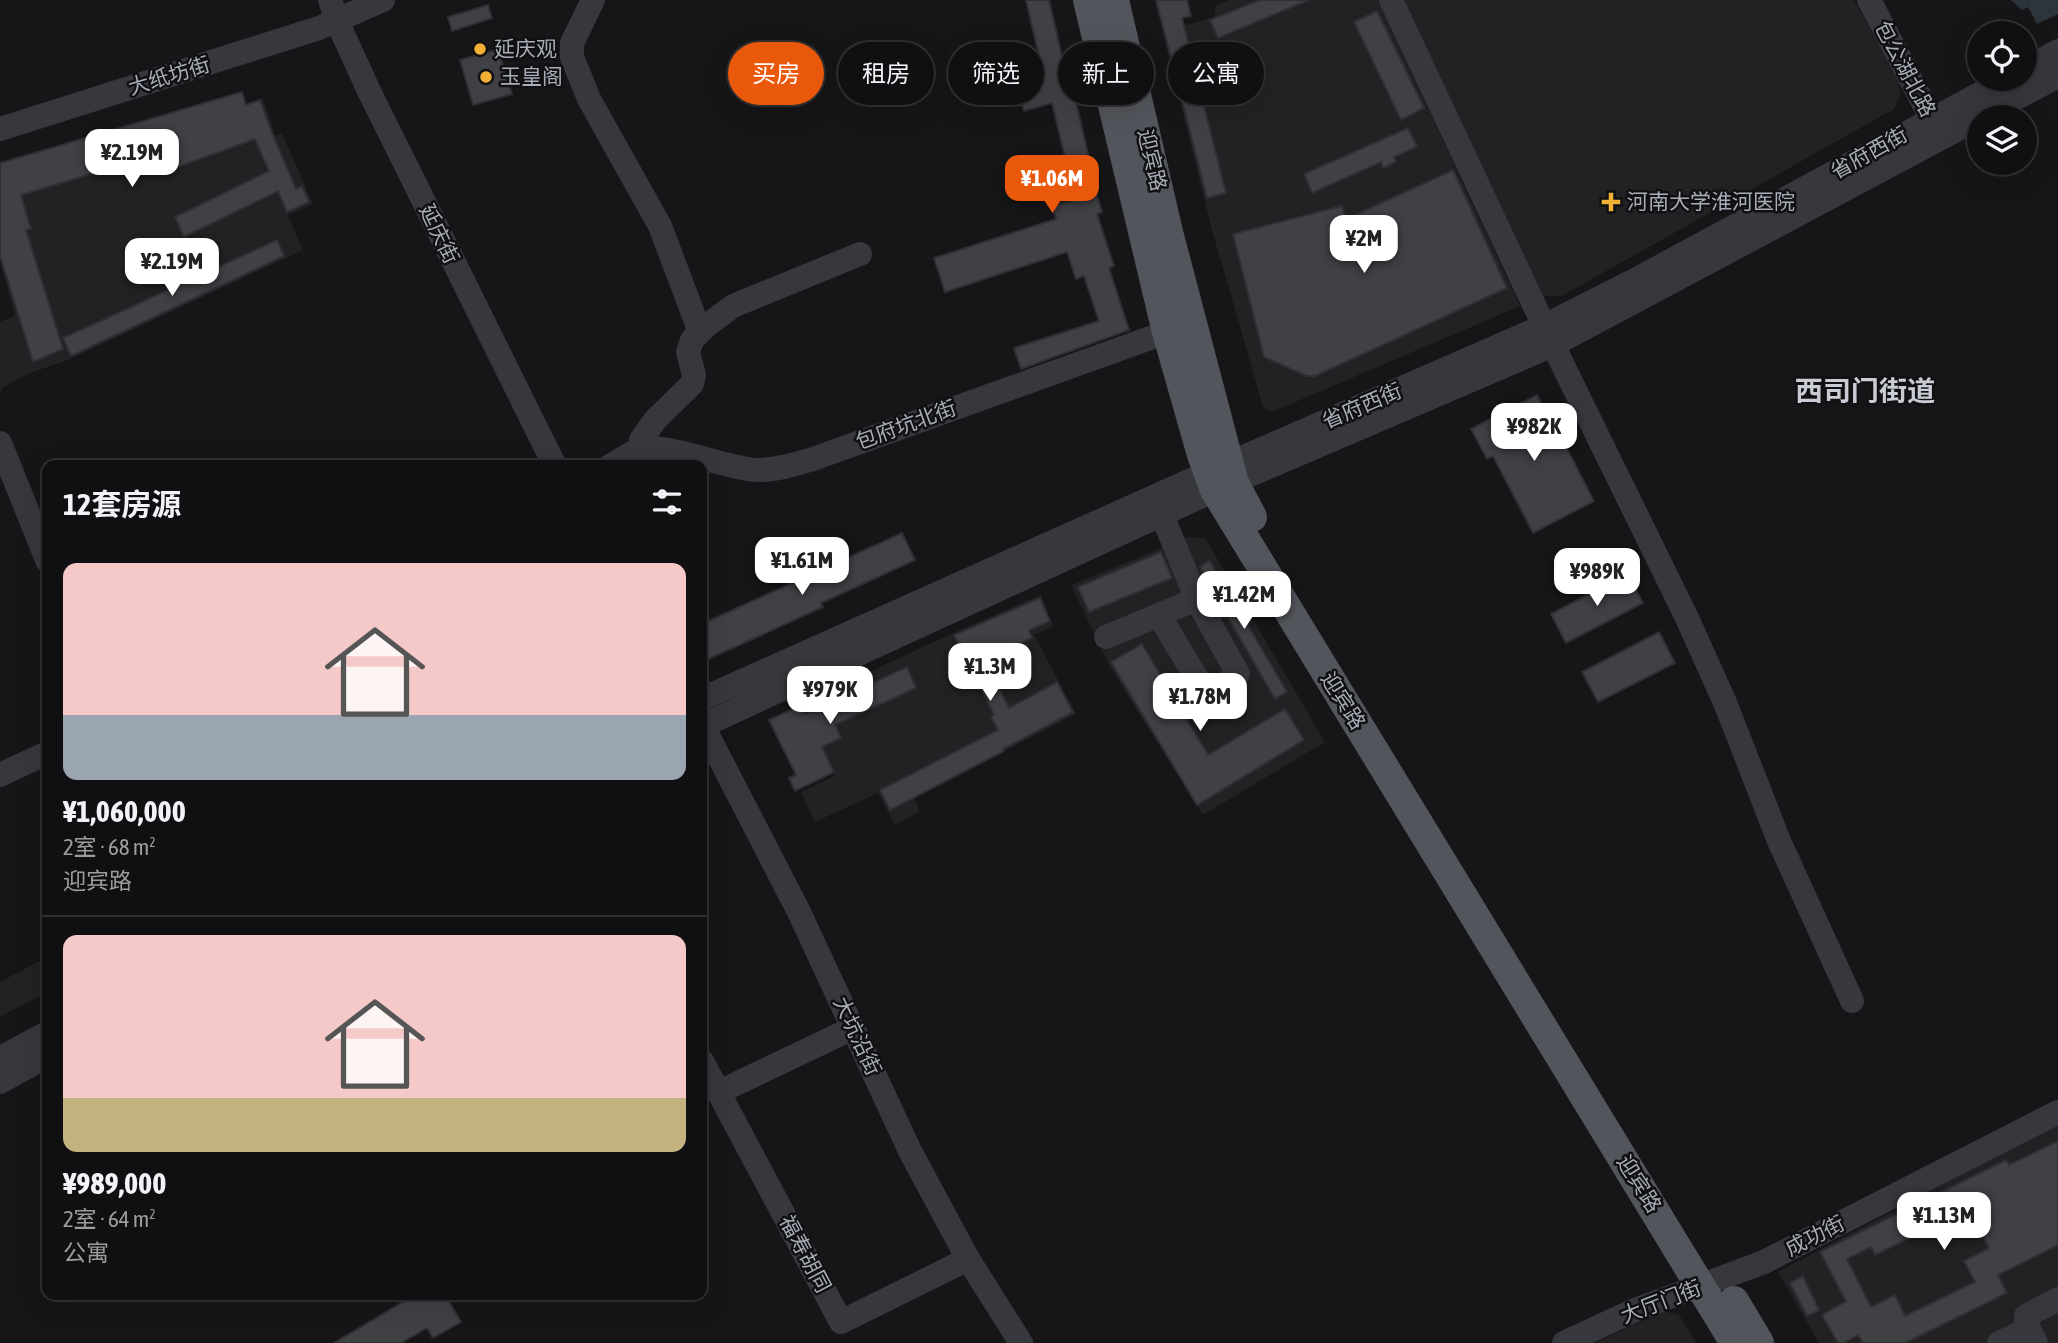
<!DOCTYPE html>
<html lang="zh">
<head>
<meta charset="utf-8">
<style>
	body { margin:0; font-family:"Asap Condensed","Noto Sans SC",sans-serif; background:#19191b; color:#f1f3f6; height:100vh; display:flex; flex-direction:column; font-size:26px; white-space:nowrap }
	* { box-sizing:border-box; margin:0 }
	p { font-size:23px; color:#9c9d9f }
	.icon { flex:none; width:38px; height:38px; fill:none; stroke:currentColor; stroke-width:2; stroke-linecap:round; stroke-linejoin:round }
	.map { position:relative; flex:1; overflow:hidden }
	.sheet { position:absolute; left:42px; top:460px; width:665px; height:840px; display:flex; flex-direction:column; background:#101012; border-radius:14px; box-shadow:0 7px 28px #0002,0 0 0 2px #303032 }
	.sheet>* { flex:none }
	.hud { position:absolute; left:728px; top:42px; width:665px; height:63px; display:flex; gap:14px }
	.fabs { position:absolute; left:1967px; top:21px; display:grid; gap:14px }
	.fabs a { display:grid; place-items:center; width:70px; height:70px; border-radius:50%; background:#101012; box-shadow:0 7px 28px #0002,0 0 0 2px #303032; font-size:35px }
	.price { position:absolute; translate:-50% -60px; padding:0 16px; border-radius:14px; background:#fff; color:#222; font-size:23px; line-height:46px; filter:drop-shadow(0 2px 4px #0008) }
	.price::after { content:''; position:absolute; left:50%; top:42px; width:21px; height:16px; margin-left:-10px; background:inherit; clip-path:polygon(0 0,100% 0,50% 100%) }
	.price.on { background:#ea580c; color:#fff }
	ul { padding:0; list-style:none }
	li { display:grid; align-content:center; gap:14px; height:371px; padding:0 21px }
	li+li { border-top:2px solid #303032 }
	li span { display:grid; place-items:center; height:217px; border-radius:14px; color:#555 }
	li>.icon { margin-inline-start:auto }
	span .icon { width:126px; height:126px; fill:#fffc; stroke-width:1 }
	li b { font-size:30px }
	h2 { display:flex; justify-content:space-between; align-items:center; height:84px; padding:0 21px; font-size:30px }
	.tag { padding:0 24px; border-radius:32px; background:#101012; box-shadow:0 7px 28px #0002,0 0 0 2px #303032; font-size:24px; line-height:63px }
	.tag.on { background:#ea580c; color:#fff }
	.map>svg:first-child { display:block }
	.built { fill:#222225 }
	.water { fill:#2c353c }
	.building { fill:#404145; stroke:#303034; stroke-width:2; fill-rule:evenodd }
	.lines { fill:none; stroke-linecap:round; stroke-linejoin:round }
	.minor { stroke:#37383d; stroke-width:24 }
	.major { stroke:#53555c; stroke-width:30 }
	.poi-dot { fill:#f2b134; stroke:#111113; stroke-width:2.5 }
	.labels { text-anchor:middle; stroke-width:5; stroke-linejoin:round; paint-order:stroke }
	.poi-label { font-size:21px; fill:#a8adb8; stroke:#111113; text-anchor:start }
	.street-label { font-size:21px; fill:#a8adb8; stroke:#111113 }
	.district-label { font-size:28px; font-weight:bold; fill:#c9ccd4; stroke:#111113 }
</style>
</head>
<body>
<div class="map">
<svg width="2058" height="1343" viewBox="0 0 2058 1343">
	<rect width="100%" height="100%" fill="#161618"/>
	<g class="built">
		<polygon points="1229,0 1378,0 1520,306 1272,412 1263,407 1212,230 1163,32 1214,17 1216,5"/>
		<polygon points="1400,0 1854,0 1899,80 1900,96 1894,109 1562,296 1538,296"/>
		<polygon points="263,98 275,135 282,133 313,204 288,215 303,250 68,360 27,374 3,387 0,394 0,322 15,315 0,260 0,173 115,146 115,144 154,133 156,138"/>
		<polygon points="1188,537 1205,538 1325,742 1203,815 1110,667 1071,585"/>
		<polygon points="1041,595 1053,626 1034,635 1076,714 914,798 920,812 895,825 878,793 815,822 801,792 835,776 802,703 951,634"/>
		<polygon points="47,957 47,992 0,1017 0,982"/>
		<polygon points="2058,1123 2058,1343 1819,1343 1778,1272"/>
		<polygon points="1663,1311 1679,1315 1696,1343 1595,1343"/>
	</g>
	<polygon class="water" points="2011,0 2058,0 2058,14 2037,24 2028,7 2022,10"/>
	<g class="building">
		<polygon points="1026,0 1049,0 1064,65 1067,64 1093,175 1091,175 1102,212 1097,214 1114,266 1109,268 1129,330 1021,369 1014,348 1099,321 1084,276 1076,279 1067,252 945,292 934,258 1056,219 1052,206 1075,199 1052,103 1024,111 1017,85 1044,78"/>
		<polygon points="1156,0 1187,0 1191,16 1182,18 1226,193 1207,198"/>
		<polygon points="1260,0 1309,0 1218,38 1210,20"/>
		<polygon points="488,5 492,18 452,31 448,17"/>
		<polygon points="1377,11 1424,108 1401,120 1354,22"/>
		<polygon points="498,49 512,94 473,105 460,60"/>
		<polygon points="242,92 246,105 260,100 272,133 296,189 302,186 309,202 287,212 278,191 184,237 175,217 269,171 255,139 167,171 154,133 115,144 122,165 21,195 31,229 26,230 63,349 33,362 0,256 0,163"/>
		<polygon points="1408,128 1417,147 1394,157 1396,162 1383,168 1381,162 1312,193 1304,174"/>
		<polygon points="1453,170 1507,288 1315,376 1307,376 1264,357 1233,234 1342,206 1346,219"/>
		<polygon points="277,240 284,256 71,356 63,338"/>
		<polygon points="1537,395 1558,436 1560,435 1594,501 1533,533 1493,456 1487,459 1471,429"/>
		<polygon points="902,533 915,560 821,603 823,607 702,662 702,624"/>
		<polygon points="1161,552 1172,578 1089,612 1078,587"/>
		<polygon points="1210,561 1287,692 1275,699 1203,574 1200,567"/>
		<polygon points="1627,574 1643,603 1566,643 1551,614"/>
		<polygon points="1040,598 1050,621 1029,630 1032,638 985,659 1009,708 1057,682 1073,712 1003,749 1004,751 890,810 880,790 998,730 991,717 994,715 954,635"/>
		<polygon points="1659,632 1675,663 1598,702 1582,672"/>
		<polygon points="1142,644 1208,755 1285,709 1304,740 1197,805 1111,662"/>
		<polygon points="907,667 916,688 835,725 841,738 822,747 834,772 795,791 789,778 796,775 769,720 801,705 805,714"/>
		<path d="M2058,1141V1245L1998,1275L2007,1293L1905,1343H1863L1858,1335L1844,1343H1838L1822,1315L1846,1301L1820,1252L2006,1160L2009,1165ZM1969,1209L1989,1248L1964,1261L1975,1282L1905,1316L1895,1295L1871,1307L1847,1259L1871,1247L1875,1255Z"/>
		<polygon points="1803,1276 1819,1310 1807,1316 1790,1283"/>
		<polygon points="403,1295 445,1295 461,1322 433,1338 427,1328 401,1343 334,1343 406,1300"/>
	</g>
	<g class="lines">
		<g class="minor">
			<polyline points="330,0 337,21 369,91 555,466"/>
			<polyline points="593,0 572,43 572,57 589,99 660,226 700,332"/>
			<polyline points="1391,0 1544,326"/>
			<polyline points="1869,0 1938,131"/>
			<polyline points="2025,69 2058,51"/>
			<polyline points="1981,117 2058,76"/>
			<polyline points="0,129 319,28 383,0"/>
			<polyline points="1553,345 1687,618 1726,705 1779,841 1852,1001"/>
			<polyline points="0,443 47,560"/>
			<polyline points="639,450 641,440 655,420 692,384 694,375 688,352 692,340 705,327 733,306 860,254"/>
			<path d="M610,466C619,461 629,454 639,450C665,441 728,470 760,470C778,470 796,464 813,459L1167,332"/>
			<polyline points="1159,615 1206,694 1219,688 1238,674 1198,602 1162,515"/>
			<polyline points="1106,637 1197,599"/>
			<polyline points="702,699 1207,473 1544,326 1633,281 2007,79"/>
			<polyline points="702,724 799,912 910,1151 968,1259 1021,1343"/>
			<polyline points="702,726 1215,490 1553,345 1979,118"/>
			<polyline points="0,775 47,753"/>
			<polyline points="0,1058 47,1033"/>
			<polyline points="702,1061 841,1322 968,1259"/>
			<polyline points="0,1082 47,1056"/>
			<polyline points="719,1092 853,1028"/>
			<polyline points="1564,1343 1635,1310 1764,1262 2058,1112"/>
			<polyline points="1999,1343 2029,1329"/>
			<polyline points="2036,1343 2026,1323 2026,1316 2058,1299"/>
		</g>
		<g class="major">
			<polyline points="1088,0 1167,332 1202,455 1215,490 1735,1343"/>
			<polyline points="1114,0 1168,232 1229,464 1234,483 1252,517"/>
			<polyline points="1734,1301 1759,1343"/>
		</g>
	</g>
	<g class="poi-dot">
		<circle cx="480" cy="49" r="7"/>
		<circle cx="486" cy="77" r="7"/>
		<path d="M1607.5 191.5h7v7h7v7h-7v7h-7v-7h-7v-7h7z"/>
	</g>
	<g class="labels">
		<g class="poi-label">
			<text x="494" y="56">延庆观</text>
			<text x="500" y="84">玉皇阁</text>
			<text x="1627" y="209">河南大学淮河医院</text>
		</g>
		<g class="street-label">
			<text transform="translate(1905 69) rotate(62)" y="7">包公湖北路</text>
			<text transform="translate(169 76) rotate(-17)" y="7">大纸坊街</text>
			<text transform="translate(1869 153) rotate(-29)" y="7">省府西街</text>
			<text transform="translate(1152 160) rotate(77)" y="7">迎宾路</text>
			<text transform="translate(439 234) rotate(64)" y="7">延庆街</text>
			<text transform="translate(1362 406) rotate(-23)" y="7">省府西街</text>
			<text transform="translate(906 425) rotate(-20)" y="7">包府坑北街</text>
			<text transform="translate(1343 701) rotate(58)" y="7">迎宾路</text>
			<text transform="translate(857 1036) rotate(65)" y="7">大坑沿街</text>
			<text transform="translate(1639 1184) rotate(58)" y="7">迎宾路</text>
			<text transform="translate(1815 1236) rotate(-27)" y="7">成功街</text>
			<text transform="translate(805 1254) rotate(62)" y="7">福寿胡同</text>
			<text transform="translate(1661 1302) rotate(-21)" y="7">大厅门街</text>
		</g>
		<g class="district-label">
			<text x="1865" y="401">西司门街道</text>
		</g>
	</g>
</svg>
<div class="fabs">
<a><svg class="icon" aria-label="locate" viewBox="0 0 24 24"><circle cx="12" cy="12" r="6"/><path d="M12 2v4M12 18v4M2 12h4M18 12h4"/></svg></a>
<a><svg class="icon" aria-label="layers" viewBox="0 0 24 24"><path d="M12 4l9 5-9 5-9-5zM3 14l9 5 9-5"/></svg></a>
</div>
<b class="price" style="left:132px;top:189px">¥2.19M</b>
<b class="price on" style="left:1052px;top:215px">¥1.06M</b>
<b class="price" style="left:1364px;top:275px">¥2M</b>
<b class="price" style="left:172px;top:298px">¥2.19M</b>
<b class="price" style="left:1534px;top:463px">¥982K</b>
<b class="price" style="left:802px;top:597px">¥1.61M</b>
<b class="price" style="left:1597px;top:608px">¥989K</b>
<b class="price" style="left:1244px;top:631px">¥1.42M</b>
<b class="price" style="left:990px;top:703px">¥1.3M</b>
<b class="price" style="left:830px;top:726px">¥979K</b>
<b class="price" style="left:1200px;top:733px">¥1.78M</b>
<b class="price" style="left:1944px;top:1252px">¥1.13M</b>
<div class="hud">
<a class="tag on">买房</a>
<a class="tag">租房</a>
<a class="tag">筛选</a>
<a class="tag">新上</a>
<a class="tag">公寓</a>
</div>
<section class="sheet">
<h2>12套房源<svg class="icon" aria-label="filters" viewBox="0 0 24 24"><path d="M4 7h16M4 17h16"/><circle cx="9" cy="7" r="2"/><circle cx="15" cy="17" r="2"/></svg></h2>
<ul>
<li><span style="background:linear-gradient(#f6c9c9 70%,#9aa5b1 0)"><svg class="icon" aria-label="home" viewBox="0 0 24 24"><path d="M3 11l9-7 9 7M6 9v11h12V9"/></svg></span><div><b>¥1,060,000</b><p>2室 · 68 m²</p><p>迎宾路</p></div></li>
<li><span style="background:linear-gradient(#f6c9c9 75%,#c2b280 0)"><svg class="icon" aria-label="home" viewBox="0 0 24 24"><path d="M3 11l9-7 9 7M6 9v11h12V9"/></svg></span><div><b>¥989,000</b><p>2室 · 64 m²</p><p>公寓</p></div></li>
</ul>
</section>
</div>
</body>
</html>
